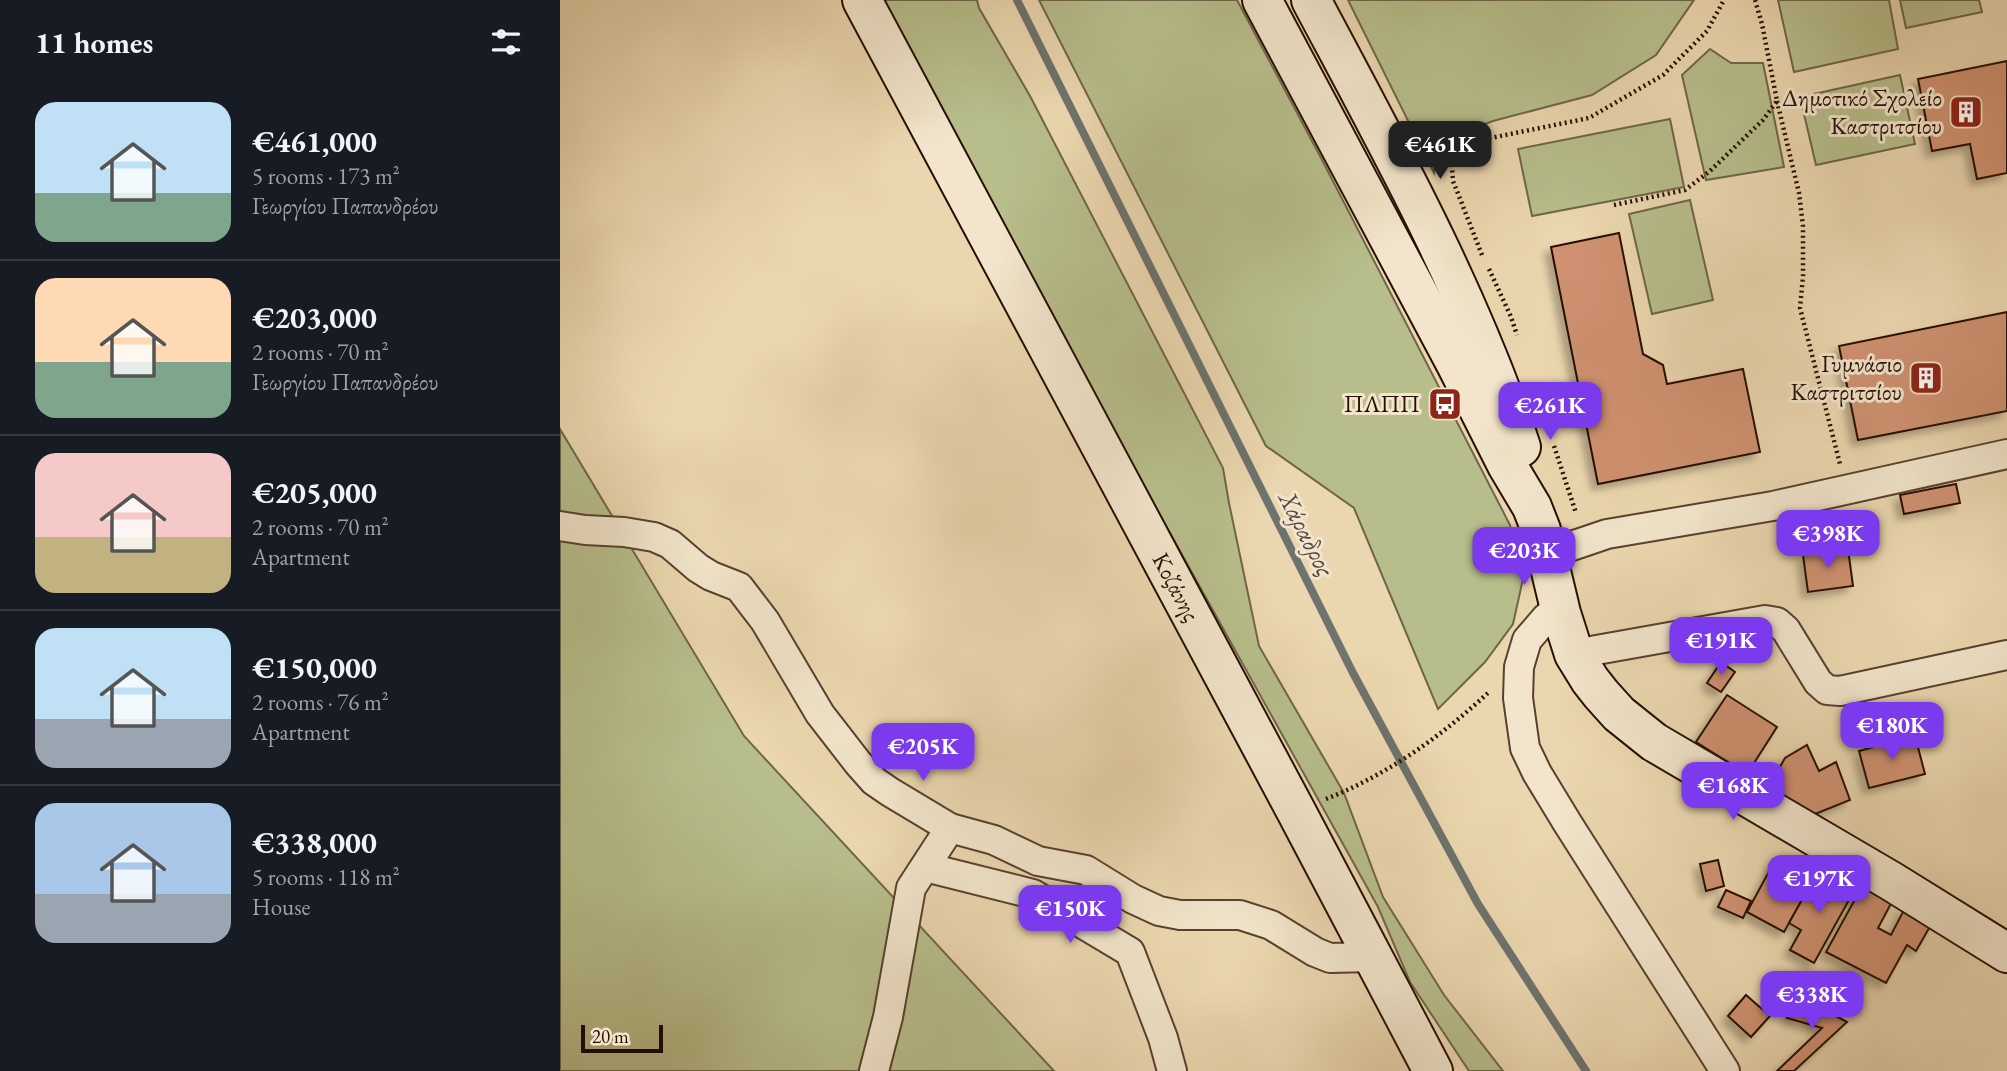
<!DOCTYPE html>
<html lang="en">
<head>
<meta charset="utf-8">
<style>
	body { margin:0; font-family:"EB Garamond",serif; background:#20242c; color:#f1f3f6; height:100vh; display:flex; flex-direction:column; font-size:26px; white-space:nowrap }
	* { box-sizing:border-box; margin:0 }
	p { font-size:23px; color:#9ea1a6 }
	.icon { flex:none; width:38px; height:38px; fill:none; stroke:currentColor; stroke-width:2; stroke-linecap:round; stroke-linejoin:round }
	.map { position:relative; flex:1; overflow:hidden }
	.panel { display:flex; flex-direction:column; background:#171b24; width:560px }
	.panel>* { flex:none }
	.scale { position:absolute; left:21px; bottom:18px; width:82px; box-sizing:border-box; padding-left:7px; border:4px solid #270e05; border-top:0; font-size:19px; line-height:24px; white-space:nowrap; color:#270e05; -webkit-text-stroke:5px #f2e5cb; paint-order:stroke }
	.price { position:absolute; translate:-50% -60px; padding:0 16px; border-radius:14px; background:#7c3aed; color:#fff; font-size:23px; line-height:46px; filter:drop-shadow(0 2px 4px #0008) }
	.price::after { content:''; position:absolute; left:50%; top:42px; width:21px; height:16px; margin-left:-10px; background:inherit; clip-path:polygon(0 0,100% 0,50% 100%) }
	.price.on { background:#222; color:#fff }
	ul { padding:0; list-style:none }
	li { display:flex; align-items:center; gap:21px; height:175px; padding:0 35px }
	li+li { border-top:2px solid #363941 }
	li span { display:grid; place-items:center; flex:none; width:196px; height:140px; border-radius:21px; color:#555 }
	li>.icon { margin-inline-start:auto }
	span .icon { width:84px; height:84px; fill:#fffc; stroke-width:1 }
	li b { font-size:30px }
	h2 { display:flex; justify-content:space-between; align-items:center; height:84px; padding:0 35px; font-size:30px }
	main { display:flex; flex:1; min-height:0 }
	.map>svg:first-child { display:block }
	.green { fill:#b7be8b; stroke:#6f6648; stroke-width:2 }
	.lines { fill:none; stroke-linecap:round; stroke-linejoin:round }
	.stream { stroke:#6d736e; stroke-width:8 }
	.building { fill:#cf9171; stroke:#270e05; stroke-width:2; filter:url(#shadow) }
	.street-casing { stroke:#584030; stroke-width:32 }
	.secondary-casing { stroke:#270e05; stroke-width:42 }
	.path { stroke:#270e05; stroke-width:4.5; stroke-dasharray:2 3.5; stroke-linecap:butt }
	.street { stroke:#f2e5cb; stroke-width:28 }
	.secondary { stroke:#f2e5cb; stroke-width:38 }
	.labels { text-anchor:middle; stroke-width:6; stroke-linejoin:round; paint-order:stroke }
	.poi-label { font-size:24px; fill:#270e05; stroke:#f2e5cb; text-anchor:end }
	.street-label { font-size:24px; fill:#270e05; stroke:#f2e5cb }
	.water-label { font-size:26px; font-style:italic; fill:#504942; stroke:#f2e5cb }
</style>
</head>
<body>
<main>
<section class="panel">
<h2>11 homes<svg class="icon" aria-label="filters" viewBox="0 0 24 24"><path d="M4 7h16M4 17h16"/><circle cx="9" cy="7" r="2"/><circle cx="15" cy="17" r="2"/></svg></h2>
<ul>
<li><span style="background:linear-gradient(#bfe0f5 65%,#7fa58c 0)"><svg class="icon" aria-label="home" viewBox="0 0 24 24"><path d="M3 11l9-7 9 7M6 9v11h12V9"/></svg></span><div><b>€461,000</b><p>5 rooms · 173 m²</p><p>Γεωργίου Παπανδρέου</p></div></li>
<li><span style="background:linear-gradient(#ffd9b3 60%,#7fa58c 0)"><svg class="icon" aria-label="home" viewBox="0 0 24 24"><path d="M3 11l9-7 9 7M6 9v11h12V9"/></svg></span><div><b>€203,000</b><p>2 rooms · 70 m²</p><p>Γεωργίου Παπανδρέου</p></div></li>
<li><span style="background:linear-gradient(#f6c9c9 60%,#c2b280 0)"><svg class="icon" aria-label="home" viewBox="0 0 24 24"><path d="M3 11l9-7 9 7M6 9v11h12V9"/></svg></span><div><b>€205,000</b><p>2 rooms · 70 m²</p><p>Apartment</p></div></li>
<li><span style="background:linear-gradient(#bfe0f5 65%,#9aa5b1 0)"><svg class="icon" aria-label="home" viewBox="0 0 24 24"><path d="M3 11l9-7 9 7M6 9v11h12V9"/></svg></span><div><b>€150,000</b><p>2 rooms · 76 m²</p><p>Apartment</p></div></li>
<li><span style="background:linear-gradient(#a9c7e8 65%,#9aa5b1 0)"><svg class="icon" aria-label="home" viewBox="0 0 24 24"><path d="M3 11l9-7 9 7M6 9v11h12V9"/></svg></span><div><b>€338,000</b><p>5 rooms · 118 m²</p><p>House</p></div></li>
</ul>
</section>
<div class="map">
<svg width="1447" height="1071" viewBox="0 0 1447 1071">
	<defs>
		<filter id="shadow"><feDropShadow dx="-6" dy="6" stdDeviation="3.5" flood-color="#0004"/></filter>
	</defs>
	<rect width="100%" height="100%" fill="#ebd7af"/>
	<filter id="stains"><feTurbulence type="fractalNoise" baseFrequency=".00286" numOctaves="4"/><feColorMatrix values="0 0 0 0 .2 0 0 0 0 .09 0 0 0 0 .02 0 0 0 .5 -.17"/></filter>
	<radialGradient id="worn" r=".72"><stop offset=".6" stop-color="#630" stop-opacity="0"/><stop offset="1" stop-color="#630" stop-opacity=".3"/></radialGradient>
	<g class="green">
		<polygon points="318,0 417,0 419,8 470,96 663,468 669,503 699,646 784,793 823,897 884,995 943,1071 909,1071 850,982 818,907 373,107"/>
		<polygon points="479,0 677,0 760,156 950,525 963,579 953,624 925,662 878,709 794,508 706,446"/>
		<polygon points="788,0 1134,0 1096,55 1032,95 933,121 898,134 878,153 874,173"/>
		<polygon points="1218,0 1329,0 1338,49 1234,72"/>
		<polygon points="1340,0 1419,0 1422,12 1346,28"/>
		<polygon points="1150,49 1171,63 1203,63 1224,167 1146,180 1122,75"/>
		<polygon points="1340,75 1355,144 1256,165 1240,97"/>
		<polygon points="1110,119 1124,187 972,216 958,149"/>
		<polygon points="1130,200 1153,300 1092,314 1069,214"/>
		<polygon points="0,429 184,736 494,1071 0,1071"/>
	</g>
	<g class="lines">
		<polyline class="stream" points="457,0 793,673 918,904 1026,1071"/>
	</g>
	<g class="building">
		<polygon points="1447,61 1447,173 1417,179 1410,144 1372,151 1358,79"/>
		<polygon points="1059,233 1083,354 1103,365 1107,384 1183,369 1200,452 1038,484 991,247"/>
		<polygon points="1447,312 1447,411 1298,440 1279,346"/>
		<polygon points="1396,484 1400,503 1344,514 1340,495"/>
		<polygon points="1288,549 1293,586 1248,592 1243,555"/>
		<polygon points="1161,662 1175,672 1161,692 1147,683"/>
		<polygon points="1167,695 1217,727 1187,774 1136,742"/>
		<polygon points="1355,736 1365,774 1309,788 1299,751"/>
		<polygon points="1247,745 1259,771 1276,762 1290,800 1250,816 1222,795 1216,774 1225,758"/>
		<polygon points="1158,860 1164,886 1146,891 1140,864"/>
		<polygon points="1213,864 1251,884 1224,932 1187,912"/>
		<polygon points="1258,871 1294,891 1254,963 1230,950 1241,930 1229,923"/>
		<polygon points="1305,881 1335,896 1318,928 1331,935 1345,908 1372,923 1356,951 1347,945 1326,983 1266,952"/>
		<polygon points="1166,890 1191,901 1183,918 1158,907"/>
		<polygon points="1186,995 1210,1016 1191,1037 1168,1016"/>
		<polygon points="1241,997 1287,1022 1234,1071 1217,1071 1262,1028 1227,1018"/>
	</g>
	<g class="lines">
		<defs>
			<g id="street">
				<polyline points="0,526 25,530 64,532 94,537 110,544 138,568 151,576 179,587 205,621 260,714 298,763 314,781 330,792 390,828 434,840 478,861 526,870 573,899 599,911 620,915 680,915 711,925 755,952 770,958 812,957"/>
				<polyline points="988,554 1047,534 1213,506 1447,454"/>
				<polyline points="999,607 986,618 967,640 959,667 958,698 965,748 977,773 1008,824 1165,1071"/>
				<polyline points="1014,654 1205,620 1217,622 1226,630 1258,682 1267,690 1280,691 1447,655"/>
				<polyline points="365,867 473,894 570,952 603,1038 612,1071"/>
				<polyline points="314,1071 328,1017 351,888 390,828"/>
			</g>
			<g id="secondary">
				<polyline points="302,0 736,811 873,1071"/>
				<polyline points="702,0 896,364 947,465 972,507 981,530 1001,613 1014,654 1030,680 1041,694 1059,714 1094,742 1331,881 1447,953"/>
				<path d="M751,0C828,145 909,290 961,447"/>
			</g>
		</defs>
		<use href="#street" class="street-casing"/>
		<use href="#secondary" class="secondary-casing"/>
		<g class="path">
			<polyline points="1217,101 1239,193 1243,226 1243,276 1240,308 1280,464"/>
			<polyline points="1054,205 1125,190 1150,171 1203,120 1217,101 1202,24 1195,0"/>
			<polyline points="922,255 893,181 891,154 911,142 1029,118 1103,75 1147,31 1164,0"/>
			<polyline points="929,269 951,317 957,335"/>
			<polyline points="994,446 1016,513"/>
			<path d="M766,799C827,775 882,736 930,691"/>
		</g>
		<use href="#street" class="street"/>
		<use href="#secondary" class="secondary"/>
	</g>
	<defs>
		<symbol id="building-square" viewBox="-11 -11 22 22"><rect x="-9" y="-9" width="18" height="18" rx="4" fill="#8f2418" stroke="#f2e5cb"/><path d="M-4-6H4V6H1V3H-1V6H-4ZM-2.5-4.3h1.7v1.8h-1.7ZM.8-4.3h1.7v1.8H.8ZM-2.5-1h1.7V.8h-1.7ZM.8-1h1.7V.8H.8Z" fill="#fff"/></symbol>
		<symbol id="bus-square" viewBox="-11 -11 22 22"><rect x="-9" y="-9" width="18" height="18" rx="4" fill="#8f2418" stroke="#f2e5cb"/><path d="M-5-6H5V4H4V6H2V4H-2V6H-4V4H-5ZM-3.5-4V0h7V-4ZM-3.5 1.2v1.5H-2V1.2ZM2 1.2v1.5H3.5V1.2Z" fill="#fff"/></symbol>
	</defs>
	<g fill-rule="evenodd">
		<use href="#building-square" x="1387" y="93" width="38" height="38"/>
		<use href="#building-square" x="1347" y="359" width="38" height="38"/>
		<use href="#bus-square" x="866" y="385" width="38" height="38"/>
	</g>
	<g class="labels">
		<g class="poi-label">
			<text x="1382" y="106">Δημοτικό Σχολείο<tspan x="1382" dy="28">Καστριτσίου</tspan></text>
			<text x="1342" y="372">Γυμνάσιο<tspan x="1342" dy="28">Καστριτσίου</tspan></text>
			<text x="860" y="412">ΠΛΠΠ</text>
		</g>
		<g class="street-label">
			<text transform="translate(616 587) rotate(62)" y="8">Κοζάνης</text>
		</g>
		<g class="water-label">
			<text transform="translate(747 534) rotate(63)" y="9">Χάραδρος</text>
		</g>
	</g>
	<rect width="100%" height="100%" filter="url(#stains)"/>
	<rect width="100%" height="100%" fill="url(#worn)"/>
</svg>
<div class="scale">20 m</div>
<b class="price on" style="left:880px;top:181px">€461K</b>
<b class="price" style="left:990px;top:442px">€261K</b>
<b class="price" style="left:1268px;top:570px">€398K</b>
<b class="price" style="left:964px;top:587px">€203K</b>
<b class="price" style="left:1161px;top:677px">€191K</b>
<b class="price" style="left:1332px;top:762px">€180K</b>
<b class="price" style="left:363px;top:783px">€205K</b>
<b class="price" style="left:1173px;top:822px">€168K</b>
<b class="price" style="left:1259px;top:915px">€197K</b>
<b class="price" style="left:510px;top:945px">€150K</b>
<b class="price" style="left:1252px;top:1031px">€338K</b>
</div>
</main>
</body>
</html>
